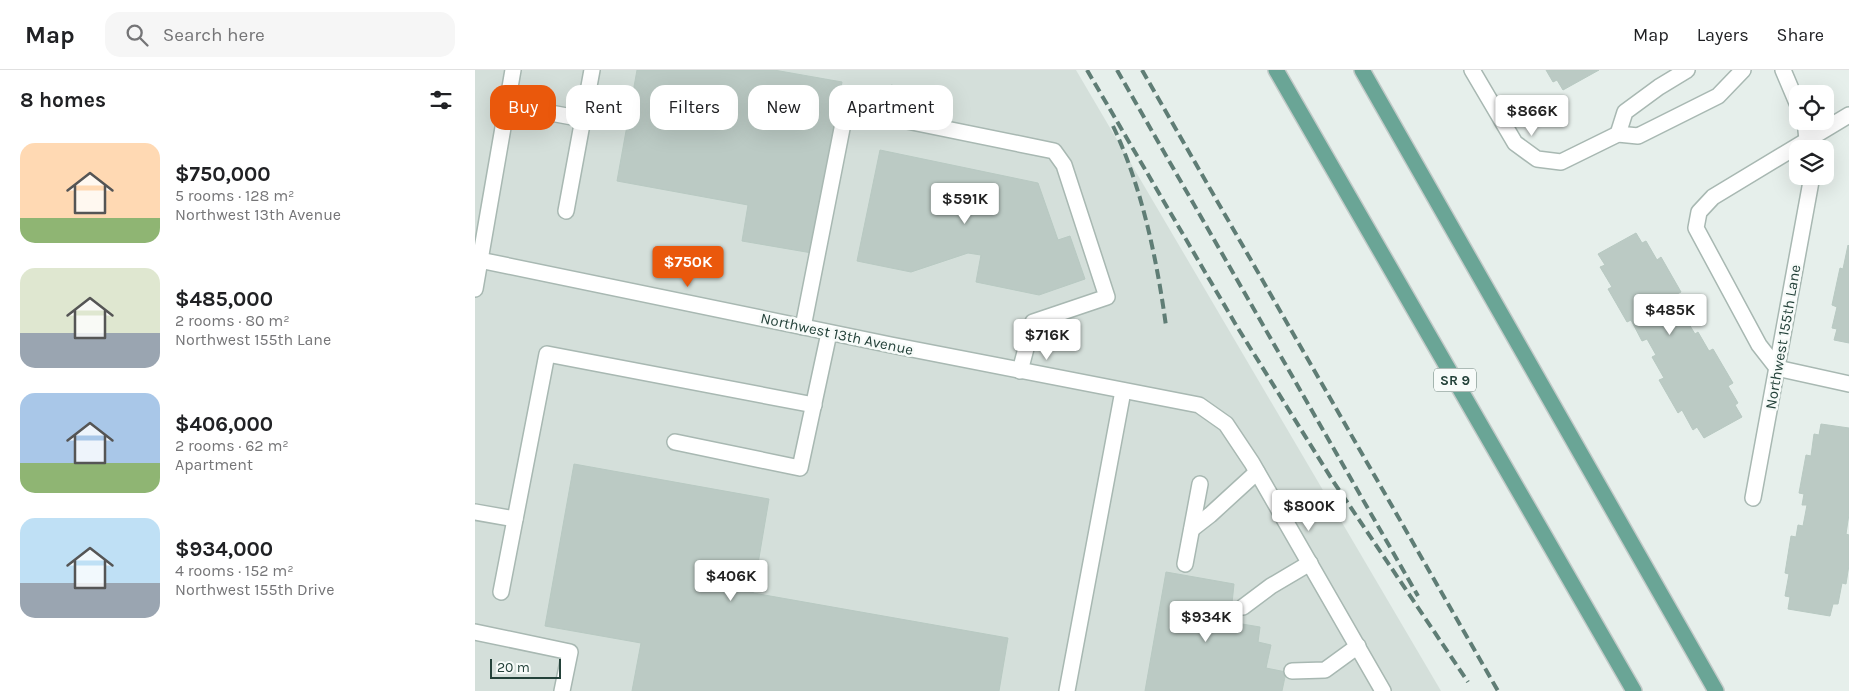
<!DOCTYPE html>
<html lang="en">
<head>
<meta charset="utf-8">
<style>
	body { margin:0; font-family:Karla,sans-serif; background:#f6f6f6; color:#202124; height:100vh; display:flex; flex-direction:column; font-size:19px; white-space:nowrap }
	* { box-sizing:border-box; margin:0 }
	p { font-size:16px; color:#757577 }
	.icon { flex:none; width:28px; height:28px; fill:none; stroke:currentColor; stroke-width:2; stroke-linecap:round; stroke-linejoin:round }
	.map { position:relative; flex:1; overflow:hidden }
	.details { display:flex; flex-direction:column; background:#fff; width:475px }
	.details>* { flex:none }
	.top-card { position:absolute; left:15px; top:15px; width:475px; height:45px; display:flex; gap:10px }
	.controls { position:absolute; left:1314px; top:15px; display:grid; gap:10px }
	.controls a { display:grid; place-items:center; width:45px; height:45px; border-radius:10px; background:#fff; box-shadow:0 5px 20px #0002; font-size:25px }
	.scale { position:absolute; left:15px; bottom:12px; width:71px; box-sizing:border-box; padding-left:5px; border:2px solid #24423a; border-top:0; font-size:14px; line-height:18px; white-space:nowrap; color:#24423a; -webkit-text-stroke:4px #f7fbf9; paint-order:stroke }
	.price { position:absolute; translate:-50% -42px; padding:0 11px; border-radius:5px; background:#fff; color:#222; font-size:16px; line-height:32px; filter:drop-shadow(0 1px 2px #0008) }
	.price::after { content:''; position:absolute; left:50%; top:30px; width:15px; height:11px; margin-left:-8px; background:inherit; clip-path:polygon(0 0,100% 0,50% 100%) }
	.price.on { background:#ea580c; color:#fff }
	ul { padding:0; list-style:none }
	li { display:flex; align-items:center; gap:15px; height:125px; padding:0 20px }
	li span { display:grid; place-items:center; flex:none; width:140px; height:100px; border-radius:15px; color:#555 }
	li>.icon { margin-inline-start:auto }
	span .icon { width:60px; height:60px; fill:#fffc; stroke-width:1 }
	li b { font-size:21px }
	h2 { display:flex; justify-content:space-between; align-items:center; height:60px; padding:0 20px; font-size:21px }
	.tag { padding:0 18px; border-radius:15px; background:#fff; box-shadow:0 5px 20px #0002; font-size:18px; line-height:45px }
	.tag.on { background:#ea580c; color:#fff }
	header { display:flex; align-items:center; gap:30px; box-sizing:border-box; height:70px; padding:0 25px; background:#fff; border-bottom:1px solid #e0e0e0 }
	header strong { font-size:24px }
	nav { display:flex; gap:28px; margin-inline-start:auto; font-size:18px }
	.search { width:350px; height:45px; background:#f6f6f6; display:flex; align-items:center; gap:12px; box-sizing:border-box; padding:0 18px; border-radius:15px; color:#757577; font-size:19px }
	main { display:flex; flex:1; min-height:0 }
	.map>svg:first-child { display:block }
	.built { fill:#d4dfda }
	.building { fill:#bbcac4; stroke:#b8c9c2 }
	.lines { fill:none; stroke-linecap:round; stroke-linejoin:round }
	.minor-casing { stroke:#a8b8b2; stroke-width:18 }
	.major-casing { stroke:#c2cac8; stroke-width:18 }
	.minor { stroke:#fff; stroke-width:15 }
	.major { stroke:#6aa596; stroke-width:15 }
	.rail { stroke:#5f7d75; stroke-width:4; stroke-dasharray:10 5; stroke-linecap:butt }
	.labels { text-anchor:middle; stroke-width:5; stroke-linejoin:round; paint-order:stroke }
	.shield { fill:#f7fbf9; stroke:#637a73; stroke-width:1 }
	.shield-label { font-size:14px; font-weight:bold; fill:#24423a }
	.street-label { font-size:15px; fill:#24423a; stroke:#f7fbf9 }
</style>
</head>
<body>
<header>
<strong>Map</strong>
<div class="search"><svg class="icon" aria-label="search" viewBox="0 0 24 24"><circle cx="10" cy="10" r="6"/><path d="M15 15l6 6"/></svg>Search here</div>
<nav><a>Map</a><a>Layers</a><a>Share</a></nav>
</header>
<main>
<section class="details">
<h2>8 homes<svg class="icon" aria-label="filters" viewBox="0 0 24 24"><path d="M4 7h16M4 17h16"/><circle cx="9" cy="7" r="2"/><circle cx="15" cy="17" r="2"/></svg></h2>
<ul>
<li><span style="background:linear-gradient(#ffd9b3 75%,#8fb573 0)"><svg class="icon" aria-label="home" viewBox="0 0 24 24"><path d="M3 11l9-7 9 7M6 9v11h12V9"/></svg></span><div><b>$750,000</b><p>5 rooms · 128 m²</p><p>Northwest 13th Avenue</p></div></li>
<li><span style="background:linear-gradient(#dfe7d0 65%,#9aa5b1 0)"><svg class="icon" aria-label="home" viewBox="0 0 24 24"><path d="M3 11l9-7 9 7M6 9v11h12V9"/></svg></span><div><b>$485,000</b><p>2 rooms · 80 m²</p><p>Northwest 155th Lane</p></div></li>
<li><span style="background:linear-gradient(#a9c7e8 70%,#8fb573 0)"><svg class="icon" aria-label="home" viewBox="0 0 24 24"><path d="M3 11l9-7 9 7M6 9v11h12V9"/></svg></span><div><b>$406,000</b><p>2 rooms · 62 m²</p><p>Apartment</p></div></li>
<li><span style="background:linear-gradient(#bfe0f5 65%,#9aa5b1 0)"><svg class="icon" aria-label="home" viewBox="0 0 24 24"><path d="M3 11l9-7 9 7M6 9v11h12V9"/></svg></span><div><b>$934,000</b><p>4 rooms · 152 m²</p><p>Northwest 155th Drive</p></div></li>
</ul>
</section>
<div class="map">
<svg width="1374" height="621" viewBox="0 0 1374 621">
	<rect width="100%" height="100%" fill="#e6efeb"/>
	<polygon class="built" points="0,0 601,0 966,621 0,621"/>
	<g class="building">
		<polygon points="162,0 299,0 367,12 337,183 267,171 273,135 142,111"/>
		<polygon points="1071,0 1124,0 1088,20 1082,10 1078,12"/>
		<polygon points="416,15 434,19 429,40 414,37 416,29 413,29"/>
		<polygon points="405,80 563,113 583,170 595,166 610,209 564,225 501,212 506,185 493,183 436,202 382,191"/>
		<polygon points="1161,163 1167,173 1171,171 1182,190 1186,187 1206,222 1202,224 1213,244 1209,246 1220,264 1223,262 1234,281 1238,279 1258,313 1253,316 1263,333 1260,335 1267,347 1229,368 1222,357 1218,360 1207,340 1203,343 1184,310 1189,308 1177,287 1181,285 1172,269 1167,271 1156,250 1152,252 1133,219 1137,217 1125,197 1130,195 1123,184"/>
		<polygon points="1373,175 1374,176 1374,273 1359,270 1362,259 1357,258 1362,237 1357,235 1365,198 1368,199"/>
		<polygon points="1346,354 1374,358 1374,444 1371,464 1374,465 1374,495 1371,514 1367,513 1363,534 1358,534 1355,546 1313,539 1315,527 1310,526 1314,504 1310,503 1316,466 1321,467 1323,455 1328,456 1332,435 1327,435 1329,424 1324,423 1331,385 1336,386 1339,364 1344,365"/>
		<polygon points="99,394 294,429 278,523 533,568 524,621 157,621 166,573 70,556"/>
		<polygon points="691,502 759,514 755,552 785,557 783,572 796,575 791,598 811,602 807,621 670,621"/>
	</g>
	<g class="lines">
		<defs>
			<g id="minor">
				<polyline points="997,0 1040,73 1062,89 1086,92 1143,64 1163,66 1243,26 1268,0"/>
				<polyline points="1308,0 1322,33"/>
				<polyline points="32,35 108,49"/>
				<polyline points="1374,45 1238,127 1224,142 1221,158 1284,275 1302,298 1374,314"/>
				<polyline points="427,50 579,81 589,95 632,227 558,252 545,301"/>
				<polyline points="1330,51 1333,79"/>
				<polyline points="1143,64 1150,42 1184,17 1212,0"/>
				<polyline points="91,141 117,0"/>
				<polyline points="0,189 416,275 724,335 751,354 777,393 908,621"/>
				<polyline points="0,219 38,0"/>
				<polyline points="328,257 373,28"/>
				<polyline points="200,372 325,398 354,263"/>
				<polyline points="1278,428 1337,106"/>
				<polyline points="0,442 40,449"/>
				<polyline points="717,459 735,445 782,402"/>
				<polyline points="710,494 725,414"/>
				<polyline points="26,522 72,284 339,335"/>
				<polyline points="768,537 796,516 835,493"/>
				<polyline points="0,562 95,582 87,621"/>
				<polyline points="817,601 850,600 883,576"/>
				<polyline points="592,621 648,321"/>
			</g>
			<g id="major">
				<polyline points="801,0 1159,621"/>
				<polyline points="887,0 1241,621"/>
			</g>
		</defs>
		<use href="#minor" class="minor-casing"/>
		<use href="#major" class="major-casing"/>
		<use href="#minor" class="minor"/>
		<use href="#major" class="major"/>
		<g class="rail">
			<polyline points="612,0 761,255 858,411 993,612"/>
			<polyline points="642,0 943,526"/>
			<polyline points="667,0 1023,621"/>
			<path d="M638,56C667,117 682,190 691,256"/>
		</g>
	</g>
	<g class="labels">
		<rect class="shield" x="959" y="298.5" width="42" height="23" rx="4"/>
		<g class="shield-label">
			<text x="980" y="315">SR 9</text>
		</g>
		<g class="street-label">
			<text transform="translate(362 264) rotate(12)" y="5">Northwest 13th Avenue</text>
			<text transform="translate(1308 267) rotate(-80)" y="5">Northwest 155th Lane</text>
		</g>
	</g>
</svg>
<div class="controls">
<a><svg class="icon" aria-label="locate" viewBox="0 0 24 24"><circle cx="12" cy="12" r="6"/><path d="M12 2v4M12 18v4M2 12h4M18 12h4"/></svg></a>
<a><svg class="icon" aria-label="layers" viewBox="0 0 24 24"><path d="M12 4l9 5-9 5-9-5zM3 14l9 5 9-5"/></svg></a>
</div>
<div class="scale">20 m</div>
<b class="price" style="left:1057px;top:67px">$866K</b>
<b class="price" style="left:490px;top:155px">$591K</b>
<b class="price on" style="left:213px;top:218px">$750K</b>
<b class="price" style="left:1195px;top:266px">$485K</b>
<b class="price" style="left:572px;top:291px">$716K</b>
<b class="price" style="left:834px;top:462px">$800K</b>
<b class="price" style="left:256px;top:532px">$406K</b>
<b class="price" style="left:731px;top:573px">$934K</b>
<div class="top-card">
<a class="tag on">Buy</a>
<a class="tag">Rent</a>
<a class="tag">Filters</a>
<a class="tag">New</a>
<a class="tag">Apartment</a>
</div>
</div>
</main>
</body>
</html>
